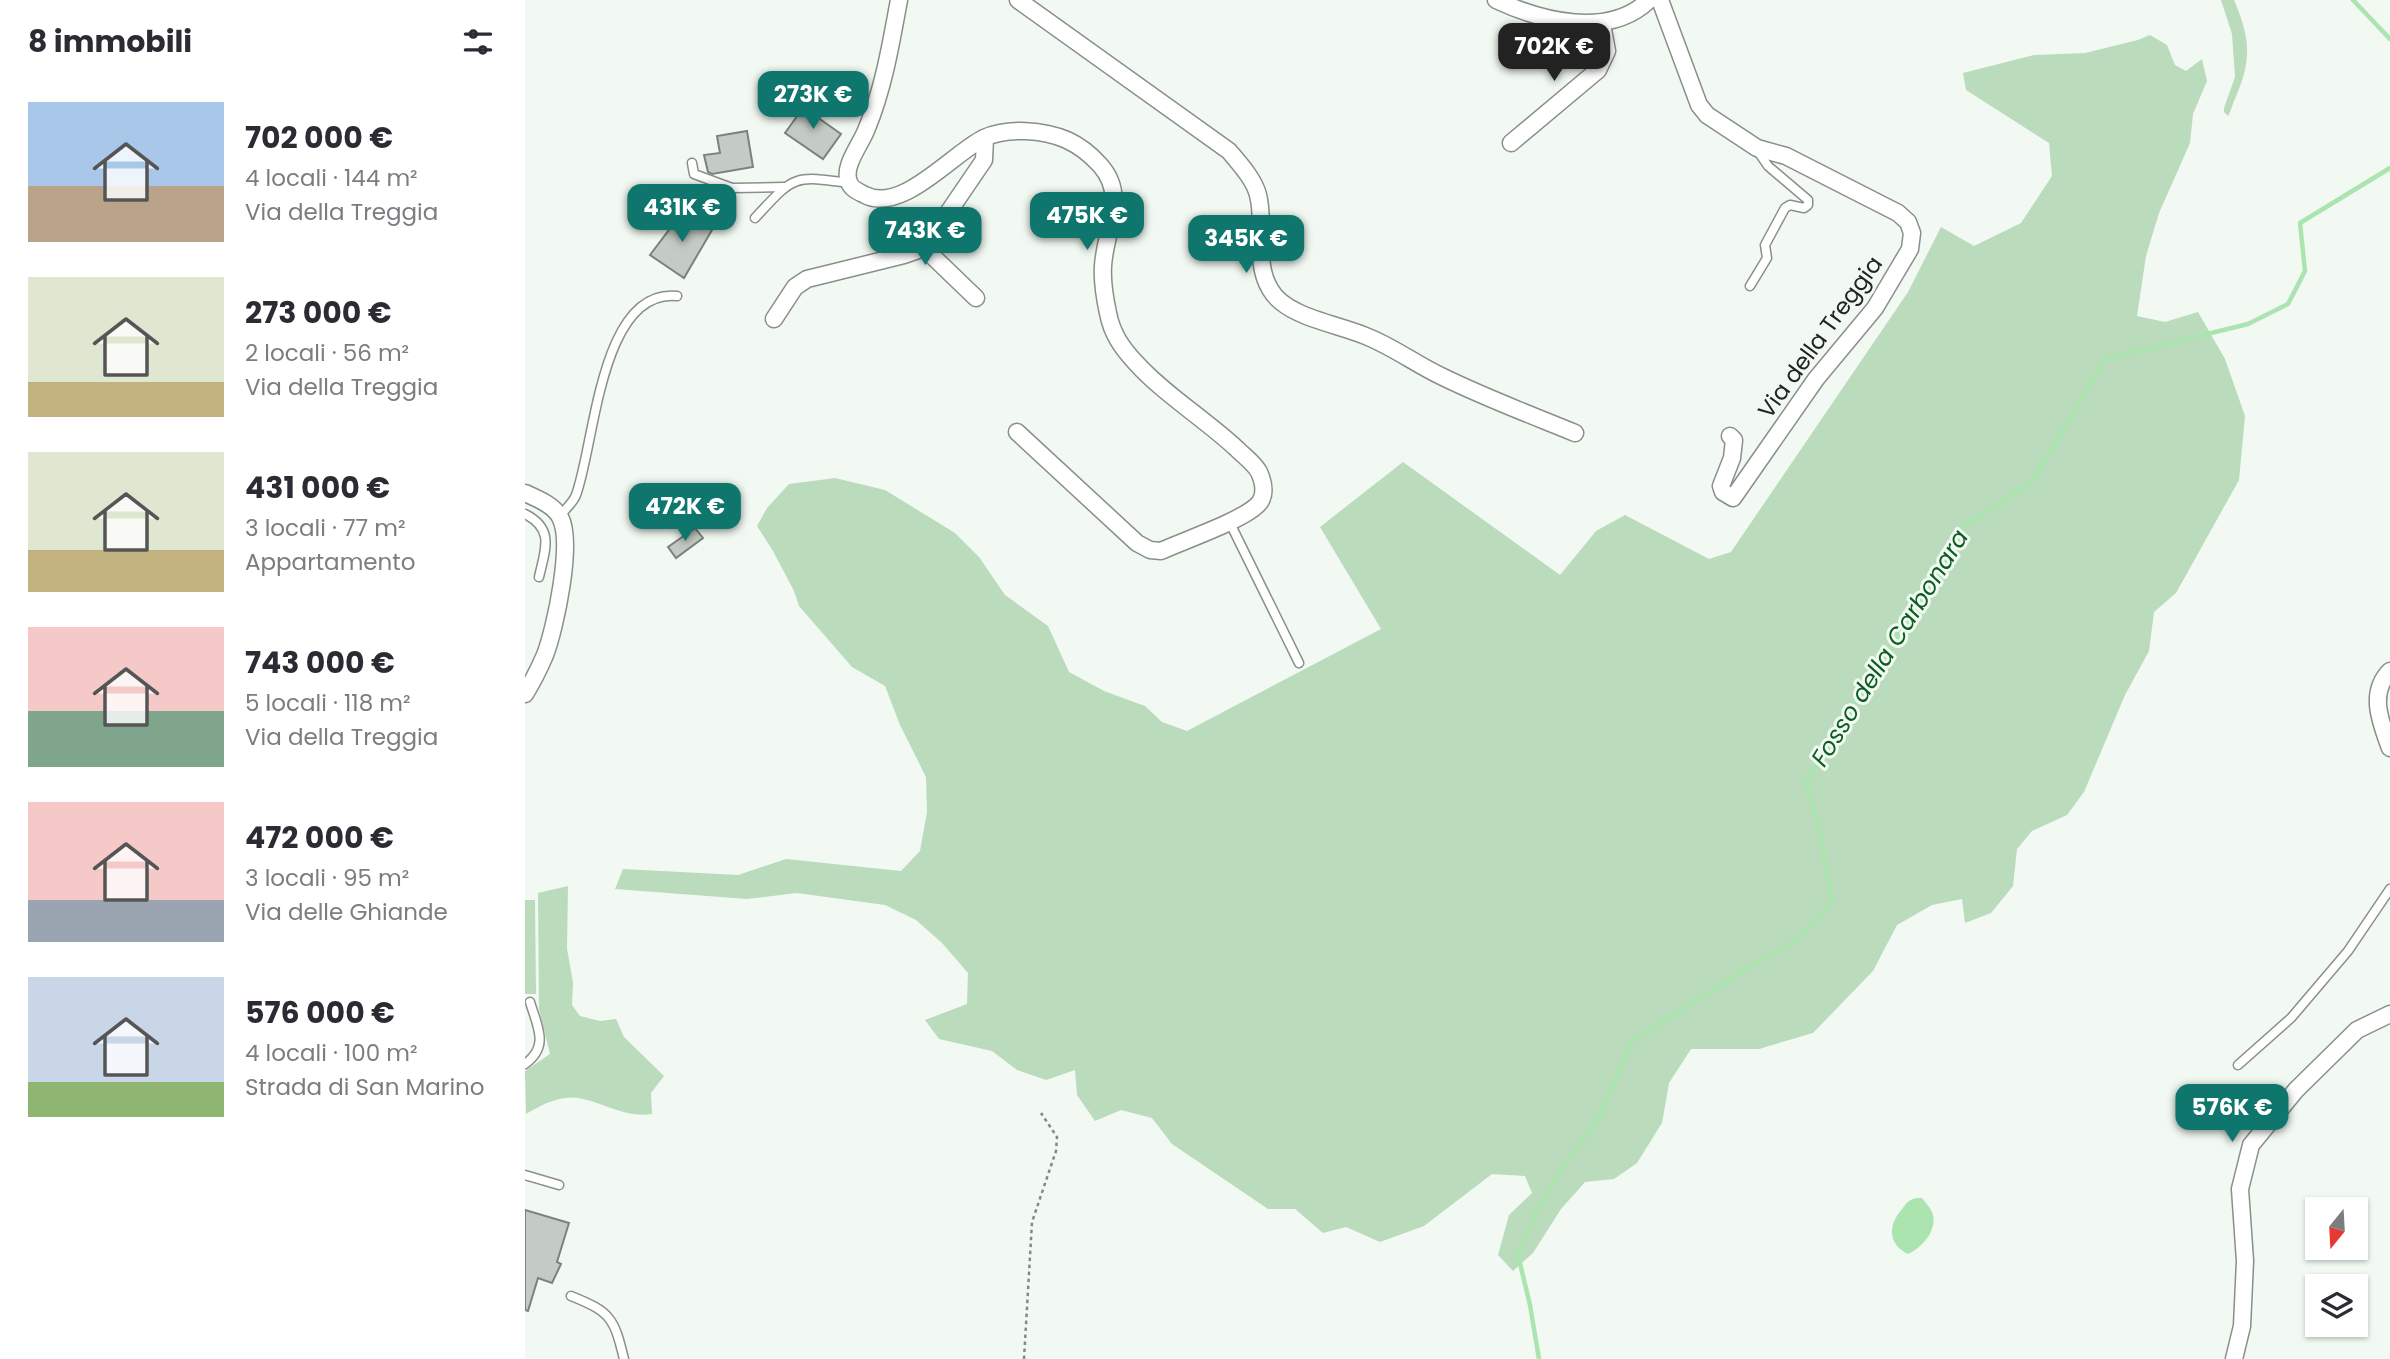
<!DOCTYPE html>
<html lang="it">
<head>
<meta charset="utf-8">
<style>
	body { margin:0; font-family:Poppins,sans-serif; background:#f2f2f3; color:#2b2b33; height:100vh; display:flex; flex-direction:column; font-size:26px; white-space:nowrap }
	* { box-sizing:border-box; margin:0 }
	p { font-size:23px; color:#7c7c81 }
	.icon { flex:none; width:38px; height:38px; fill:none; stroke:currentColor; stroke-width:2; stroke-linecap:round; stroke-linejoin:round }
	.map { position:relative; flex:1; overflow:hidden }
	.panel { display:flex; flex-direction:column; background:#fff; width:525px }
	.panel>* { flex:none }
	.needle { width:46px; rotate:198deg }
	.controls { position:absolute; left:1780px; top:1197px; display:grid; gap:14px }
	.controls a { display:grid; place-items:center; width:63px; height:63px; border-radius:0px; background:#fff; box-shadow:0 2px 5px #0004; font-size:35px }
	.price { position:absolute; translate:-50% -60px; padding:0 16px; border-radius:14px; background:#0f766e; color:#fff; font-size:23px; line-height:46px; filter:drop-shadow(0 2px 4px #0008) }
	.price::after { content:''; position:absolute; left:50%; top:42px; width:21px; height:16px; margin-left:-10px; background:inherit; clip-path:polygon(0 0,100% 0,50% 100%) }
	.price.selected { background:#222; color:#fff }
	ul { padding:0; list-style:none }
	li { display:flex; align-items:center; gap:21px; height:175px; padding:0 28px }
	li span { display:grid; place-items:center; flex:none; width:196px; height:140px; border-radius:0px; color:#555 }
	li>.icon { margin-inline-start:auto }
	span .icon { width:84px; height:84px; fill:#fffc; stroke-width:1 }
	li b { font-size:30px }
	h2 { display:flex; justify-content:space-between; align-items:center; height:84px; padding:0 28px; font-size:30px }
	main { display:flex; flex:1; min-height:0 }
	.map>svg:first-child { display:block }
	.green { fill:#badbbc }
	.water { fill:#ace4b0 }
	.lines { fill:none; stroke-linecap:round; stroke-linejoin:round }
	.stream { stroke:#ace4b0; stroke-width:4.5 }
	.building { fill:#c4cbc4; stroke:#7c827c; stroke-width:2 }
	.service-casing { stroke:#898f89; stroke-width:11 }
	.minor-casing { stroke:#898f89; stroke-width:19 }
	.path { stroke:#848984; stroke-width:2.5; stroke-dasharray:3.5 3.5; stroke-linecap:butt }
	.service { stroke:#fff; stroke-width:8 }
	.minor { stroke:#fff; stroke-width:16 }
	.labels { text-anchor:middle; stroke-width:6; stroke-linejoin:round; paint-order:stroke }
	.street-label { font-size:23px; fill:#212421; stroke:#f2f9f2 }
	.water-label { font-size:24px; font-style:italic; fill:#0c5e1f; stroke:#f2f9f2 }
</style>
</head>
<body>
<main>
<section class="panel">
<h2>8 immobili<svg class="icon" aria-label="filters" viewBox="0 0 24 24"><path d="M4 7h16M4 17h16"/><circle cx="9" cy="7" r="2"/><circle cx="15" cy="17" r="2"/></svg></h2>
<ul>
<li><span style="background:linear-gradient(#a9c7e8 60%,#b9a48a 0)"><svg class="icon" aria-label="home" viewBox="0 0 24 24"><path d="M3 11l9-7 9 7M6 9v11h12V9"/></svg></span><div><b>702 000 €</b><p>4 locali · 144 m²</p><p>Via della Treggia</p></div></li>
<li><span style="background:linear-gradient(#dfe7d0 75%,#c2b280 0)"><svg class="icon" aria-label="home" viewBox="0 0 24 24"><path d="M3 11l9-7 9 7M6 9v11h12V9"/></svg></span><div><b>273 000 €</b><p>2 locali · 56 m²</p><p>Via della Treggia</p></div></li>
<li><span style="background:linear-gradient(#dfe7d0 70%,#c2b280 0)"><svg class="icon" aria-label="home" viewBox="0 0 24 24"><path d="M3 11l9-7 9 7M6 9v11h12V9"/></svg></span><div><b>431 000 €</b><p>3 locali · 77 m²</p><p>Appartamento</p></div></li>
<li><span style="background:linear-gradient(#f6c9c9 60%,#7fa58c 0)"><svg class="icon" aria-label="home" viewBox="0 0 24 24"><path d="M3 11l9-7 9 7M6 9v11h12V9"/></svg></span><div><b>743 000 €</b><p>5 locali · 118 m²</p><p>Via della Treggia</p></div></li>
<li><span style="background:linear-gradient(#f6c9c9 70%,#9aa5b1 0)"><svg class="icon" aria-label="home" viewBox="0 0 24 24"><path d="M3 11l9-7 9 7M6 9v11h12V9"/></svg></span><div><b>472 000 €</b><p>3 locali · 95 m²</p><p>Via delle Ghiande</p></div></li>
<li><span style="background:linear-gradient(#c9d6e8 75%,#8fb573 0)"><svg class="icon" aria-label="home" viewBox="0 0 24 24"><path d="M3 11l9-7 9 7M6 9v11h12V9"/></svg></span><div><b>576 000 €</b><p>4 locali · 100 m²</p><p>Strada di San Marino</p></div></li>
</ul>
</section>
<div class="map">
<svg width="1865" height="1359" viewBox="0 0 1865 1359">
	<rect width="100%" height="100%" fill="#f2f9f2"/>
	<g class="green">
		<path d="M1696,0H1709C1726,40 1727,61 1709,101C1707,106 1706,111 1703,116L1699,112V108L1710,77L1707,34Z"/>
		<polygon points="1625,35 1642,45 1650,65 1661,71 1677,59 1682,81 1668,114 1665,143 1634,213 1621,256 1612,316 1640,322 1673,312 1700,359 1720,416 1714,480 1651,593 1629,612 1624,651 1600,695 1559,792 1542,815 1507,831 1492,849 1488,886 1466,913 1440,923 1437,899 1407,905 1372,925 1348,971 1288,1033 1234,1049 1166,1049 1144,1083 1137,1123 1112,1163 1089,1179 1060,1182 1036,1209 1008,1253 988,1271 973,1255 984,1215 1007,1193 1000,1176 967,1174 899,1226 855,1242 821,1227 798,1233 770,1209 743,1209 647,1144 627,1118 596,1110 570,1121 552,1095 550,1070 521,1080 492,1070 467,1051 414,1039 400,1020 442,1004 443,973 417,943 391,920 360,905 272,893 222,899 90,889 98,869 213,875 261,859 376,871 395,851 402,812 401,777 375,725 360,686 327,667 274,606 269,591 248,551 232,526 242,508 264,484 310,478 360,490 430,533 454,557 480,595 523,626 544,672 579,691 620,706 637,722 662,731 856,629 795,527 878,462 1035,575 1071,531 1100,515 1184,559 1206,552 1383,292 1416,227 1449,246 1496,223 1527,176 1524,143 1441,90 1438,73 1509,55 1560,53 1613,40"/>
		<path d="M43,886L42,949L48,982L47,1005L55,1016L75,1021L91,1019L99,1037L139,1076L126,1093L127,1114C99,1118 78,1102 53,1098C35,1095 16,1105 1,1114L0,1071L25,1054L14,1009L13,893Z"/>
		<polygon points="0,900 10,900 11,994 0,994"/>
	</g>
	<path class="water" d="M1397,1198C1400,1202 1405,1207 1407,1212C1414,1229 1397,1248 1383,1254C1362,1244 1363,1224 1378,1208C1379,1206 1384,1200 1386,1200C1389,1198 1393,1198 1397,1198Z"/>
	<g class="lines">
		<g class="stream">
			<polyline points="1828,0 1865,39"/>
			<polyline points="1014,1359 1005,1305 993,1255 1012,1210 1040,1164 1074,1118 1107,1041 1223,968 1273,939 1307,901 1294,829 1281,782 1440,526 1508,481 1580,359 1723,324 1763,304 1780,271 1775,223 1865,168"/>
		</g>
	</g>
	<g class="building">
		<polygon points="283,101 297,110 292,117 316,134 298,159 260,133"/>
		<polygon points="222,131 228,167 187,174 183,172 179,155 195,153 192,136"/>
		<polygon points="159,210 187,230 159,278 125,255"/>
		<polygon points="170,528 178,538 151,558 143,547"/>
		<polygon points="0,1210 44,1223 32,1262 36,1264 27,1283 13,1278 3,1311 0,1310"/>
	</g>
	<g class="lines">
		<defs>
			<g id="service">
				<polyline points="167,163 169,174 207,188 259,187"/>
				<path d="M230,218C269,176 267,175 324,183"/>
				<polyline points="1225,286 1242,258 1240,245 1260,208 1265,205 1279,208 1283,205 1283,200 1243,166 1232,150"/>
				<path d="M0,514C30,529 20,550 14,577"/>
				<path d="M35,516C40,509 48,503 51,495C70,444 75,288 152,296"/>
				<polyline points="704,521 774,663"/>
				<path d="M0,1064C25,1046 12,1026 5,1002"/>
				<polyline points="1713,1065 1766,1018 1823,951 1865,889"/>
				<polyline points="0,1175 34,1185"/>
				<path d="M46,1296C86,1312 89,1318 99,1359"/>
			</g>
			<g id="minor">
				<path d="M374,0C366,43 359,87 342,128C337,143 317,166 324,182C326,189 334,192 340,195C377,214 428,153 459,138C483,127 519,130 542,140C555,146 566,155 575,165C603,196 580,230 578,266C577,281 580,299 583,313C587,334 597,348 611,363C639,394 681,420 712,449C719,456 729,463 734,472C738,481 741,493 735,502C723,519 657,541 636,551L625,550L612,543L492,432"/>
				<path d="M493,0L704,151C714,163 729,179 733,195C741,225 728,260 745,289C761,318 815,324 843,337C870,348 892,365 918,377C961,398 1006,415 1050,433"/>
				<path d="M971,0C1016,21 1084,39 1124,0"/>
				<polyline points="1135,0 1174,105 1182,115 1232,148 1261,156 1373,213 1383,222 1387,233 1385,249 1350,308 1291,379 1208,498 1198,492 1196,486 1207,458 1209,440 1205,436"/>
				<polyline points="986,143 1073,70 1082,51 1077,24"/>
				<polyline points="399,248 451,298"/>
				<polyline points="249,319 270,287 282,279 379,255 399,248 459,160 460,138"/>
				<path d="M0,493C11,498 29,505 35,517C49,542 30,629 20,655C14,669 8,681 0,694"/>
				<path d="M1865,671C1843,693 1856,723 1865,748"/>
				<polyline points="1709,1359 1717,1326 1720,1261 1715,1189 1726,1145 1771,1090 1832,1030 1865,1014"/>
			</g>
		</defs>
		<use href="#service" class="service-casing"/>
		<use href="#minor" class="minor-casing"/>
		<polyline class="path" points="499,1359 507,1222 531,1151 532,1137 516,1113"/>
		<use href="#service" class="service"/>
		<use href="#minor" class="minor"/>
	</g>
	<g class="labels">
		<g class="street-label">
			<text transform="translate(1295 337) rotate(-54)" y="8">Via della Treggia</text>
		</g>
		<g class="water-label">
			<text transform="translate(1365 648) rotate(-58)" y="8">Fosso della Carbonara</text>
		</g>
	</g>
</svg>
<div class="controls">
<a><svg class="needle" viewBox="-14 -14 28 28"><path d="M0-13l5 13h-10z" fill="#e53935"/><path d="M0 13l5-13h-10z" fill="#7c7c81"/></svg></a>
<a><svg class="icon" aria-label="layers" viewBox="0 0 24 24"><path d="M12 4l9 5-9 5-9-5zM3 14l9 5 9-5"/></svg></a>
</div>
<b class="price selected" style="left:1029px;top:83px">702K €</b>
<b class="price" style="left:288px;top:131px">273K €</b>
<b class="price" style="left:157px;top:244px">431K €</b>
<b class="price" style="left:562px;top:252px">475K €</b>
<b class="price" style="left:400px;top:267px">743K €</b>
<b class="price" style="left:721px;top:275px">345K €</b>
<b class="price" style="left:160px;top:543px">472K €</b>
<b class="price" style="left:1707px;top:1144px">576K €</b>
</div>
</main>
</body>
</html>
